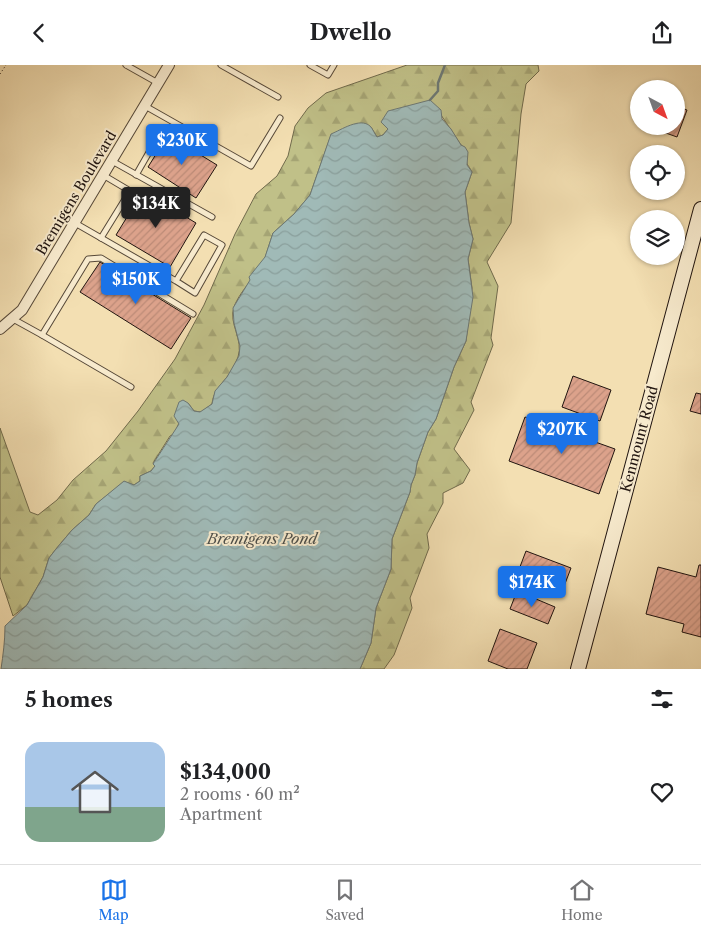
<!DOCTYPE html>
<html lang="en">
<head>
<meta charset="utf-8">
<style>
	body { margin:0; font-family:"Libre Caslon Text",serif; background:#f2f2f2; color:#202124; height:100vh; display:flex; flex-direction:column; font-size:19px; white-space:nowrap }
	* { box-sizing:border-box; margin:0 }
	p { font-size:16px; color:#757577 }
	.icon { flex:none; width:28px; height:28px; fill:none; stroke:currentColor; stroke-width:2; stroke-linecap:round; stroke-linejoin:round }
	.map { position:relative; height:604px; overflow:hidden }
	.side { display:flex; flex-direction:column; background:#fff; flex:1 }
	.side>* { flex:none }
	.needle { width:32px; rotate:139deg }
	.fabs { position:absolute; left:630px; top:15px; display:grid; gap:10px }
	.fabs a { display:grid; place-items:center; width:55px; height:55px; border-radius:50%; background:#fff; box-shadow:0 1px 4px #0004; font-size:25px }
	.price { position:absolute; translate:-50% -42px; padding:0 11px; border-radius:5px; background:#1a73e8; color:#fff; font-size:16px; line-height:32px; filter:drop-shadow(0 1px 2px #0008) }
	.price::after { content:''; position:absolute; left:50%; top:30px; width:15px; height:11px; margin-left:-8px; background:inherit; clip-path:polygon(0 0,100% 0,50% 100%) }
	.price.on { background:#222; color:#fff }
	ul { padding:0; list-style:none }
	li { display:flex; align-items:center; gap:15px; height:125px; padding:0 25px }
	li+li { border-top:1px solid #e0e0e0 }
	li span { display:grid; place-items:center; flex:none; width:140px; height:100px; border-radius:15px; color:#555 }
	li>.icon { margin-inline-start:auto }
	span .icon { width:60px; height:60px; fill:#fffc; stroke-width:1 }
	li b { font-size:21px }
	h2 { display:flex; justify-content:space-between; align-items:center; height:60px; padding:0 25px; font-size:21px }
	header { display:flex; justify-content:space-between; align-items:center; height:65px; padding:0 25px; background:#fff; font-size:22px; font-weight:800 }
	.tabs { display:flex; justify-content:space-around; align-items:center; height:70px; border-top:1px solid #e0e0e0; background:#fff; font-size:14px; color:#757577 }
	.tabs a { display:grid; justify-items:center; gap:2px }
	.tabs .on { color:#1a73e8 }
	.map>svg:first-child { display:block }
	.forest { fill:url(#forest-firs); stroke:#706a4c }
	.water { fill:url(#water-waves); stroke:#6d7874 }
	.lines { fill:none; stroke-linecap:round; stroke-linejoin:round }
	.stream { stroke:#6d7874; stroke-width:2.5 }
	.building { fill:url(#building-hatch); stroke:#211510 }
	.service-casing { stroke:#564838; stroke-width:7 }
	.minor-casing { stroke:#564838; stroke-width:12 }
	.secondary-casing { stroke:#211510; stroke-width:16 }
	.path { stroke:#211510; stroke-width:1; stroke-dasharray:1 2.5; stroke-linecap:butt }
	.service { stroke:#f7eacd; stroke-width:5 }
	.minor { stroke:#f7eacd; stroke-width:10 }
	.secondary { stroke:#f7eacd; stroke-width:14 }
	.labels { text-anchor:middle; stroke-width:4; stroke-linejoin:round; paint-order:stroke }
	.street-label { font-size:14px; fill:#211510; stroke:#f7eacd }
	.water-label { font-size:15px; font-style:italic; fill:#4d4f4a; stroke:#f7eacd }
</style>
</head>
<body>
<header><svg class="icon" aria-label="back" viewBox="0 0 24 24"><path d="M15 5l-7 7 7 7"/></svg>Dwello<svg class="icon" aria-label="share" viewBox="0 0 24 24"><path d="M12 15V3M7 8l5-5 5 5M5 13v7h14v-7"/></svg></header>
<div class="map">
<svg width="701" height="604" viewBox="0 0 701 604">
	<defs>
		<pattern id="forest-firs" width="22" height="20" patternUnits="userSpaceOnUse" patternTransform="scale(1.25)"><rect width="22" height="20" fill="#c0c088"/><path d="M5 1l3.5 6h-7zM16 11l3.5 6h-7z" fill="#a5a474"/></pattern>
		<pattern id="water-waves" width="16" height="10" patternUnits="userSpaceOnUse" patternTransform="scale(1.25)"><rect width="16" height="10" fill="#a0bab7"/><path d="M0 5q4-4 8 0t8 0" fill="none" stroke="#8a9f9c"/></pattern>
		<pattern id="building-hatch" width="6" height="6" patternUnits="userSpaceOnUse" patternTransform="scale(1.25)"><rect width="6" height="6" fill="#dca28b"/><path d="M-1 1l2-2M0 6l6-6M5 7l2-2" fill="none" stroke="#bc8b77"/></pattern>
	</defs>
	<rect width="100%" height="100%" fill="#f3dfb2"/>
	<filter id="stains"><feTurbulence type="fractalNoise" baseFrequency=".004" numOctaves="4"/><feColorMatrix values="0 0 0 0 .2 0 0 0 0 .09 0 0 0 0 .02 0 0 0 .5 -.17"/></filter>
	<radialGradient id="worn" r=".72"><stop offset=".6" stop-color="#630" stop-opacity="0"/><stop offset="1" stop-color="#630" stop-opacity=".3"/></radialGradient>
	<path class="forest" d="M407,0H538L539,6L526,19L521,49L511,158L487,197L498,221L491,273L493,280L471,337L474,345L454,384L470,405L463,418L443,428V438L427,469L429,483L410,533L412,543L394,590L384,604H360L371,578L376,543L391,504L392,474L410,427L411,420L415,410L417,398L428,367L436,354L454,302L466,276L472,223L468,194L473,174L469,158L465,127L472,107C471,105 468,100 467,99C465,91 470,85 461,80L441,50L388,64L383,70L377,72L371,62L331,70L310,130L294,149L273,168L265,193L250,212L251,215C245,223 237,233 234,242C228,258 244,275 238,292C236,298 231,307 227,312C220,321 213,327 212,339L201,347L194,346L188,338L174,369L170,371L153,398L155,401L151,406L140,411V416L134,420L124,417L96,439L89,450L72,465L56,484L49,493L43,512L27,540L13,551L0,512V363L30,447L38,450L57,435L73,415L106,386L138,346L175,294L204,240L235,169L256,129L277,111L288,91L295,61L308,43L326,28Z"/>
	<path class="water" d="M430,35L441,45L442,54L451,64L461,80L465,82L468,87L467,100L472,107L465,127L469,158L473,174L468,194L473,232L466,276L454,302L436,354L428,367L417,398L415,410L411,420L410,427L392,474L391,504L376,543L371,578L360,604H1C3,590 5,576 5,561L27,540L43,512L49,493L56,484L72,465L89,450L96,439L124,416L134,420L140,416V411L151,406L155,401L153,399L179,359L174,351L179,337L183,335L188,338L194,346L200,347L212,339L215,326L227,312L239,291L240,281L234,258L233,243L250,215L249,212L265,192L273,168L294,149L310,130L331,69C341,65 360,52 370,61C373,64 374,68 377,72L383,70L388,64L381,57L388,46Z"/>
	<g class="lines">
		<polyline class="stream" points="430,35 438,26 438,18 445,0"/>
	</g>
	<g class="building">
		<polygon points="676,41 687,45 677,72 649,62 676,61"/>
		<polygon points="168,70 217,100 196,133 148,102"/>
		<polygon points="143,126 196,158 170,202 116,170"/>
		<polygon points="100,197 191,253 171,284 80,227"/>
		<polygon points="573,311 611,325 600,356 562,342"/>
		<polygon points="696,328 701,329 701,349 690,346"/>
		<polygon points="525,352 615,384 599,429 509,396"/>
		<polygon points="526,486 571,503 563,524 518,507"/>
		<polygon points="699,500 701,500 701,572 682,567 684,559 646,549 658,502 696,512"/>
		<polygon points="517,526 555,542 548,559 510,544"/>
		<polygon points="500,564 537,578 527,604 508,604 488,596"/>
	</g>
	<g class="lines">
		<defs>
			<g id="service">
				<polyline points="126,0 158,18"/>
				<polyline points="221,0 278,32"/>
				<polyline points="310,0 328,10 334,0"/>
				<polyline points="145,41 251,101 280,53"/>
				<polyline points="112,96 212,152"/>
				<polyline points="136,110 156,75"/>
				<polyline points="75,158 176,216 204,170 222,180 195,228 176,216"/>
				<polyline points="101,173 130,126 103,110"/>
				<polyline points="13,254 42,270 88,194 101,193 193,249"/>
				<polyline points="42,270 131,322"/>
			</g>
			<polyline id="minor" points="0,264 22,245 169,0"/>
			<polyline id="secondary" points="578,604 701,144"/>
		</defs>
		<use href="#service" class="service-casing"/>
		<use href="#minor" class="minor-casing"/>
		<use href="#secondary" class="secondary-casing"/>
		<polyline class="path" points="0,9 6,0"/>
		<use href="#service" class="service"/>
		<use href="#minor" class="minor"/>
		<use href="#secondary" class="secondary"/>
	</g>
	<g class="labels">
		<g class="street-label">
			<text transform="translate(76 128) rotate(-59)" y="5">Bremigens Boulevard</text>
			<text transform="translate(639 374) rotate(-75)" y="5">Kenmount Road</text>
		</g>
		<g class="water-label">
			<text x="262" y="479">Bremigens Pond</text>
		</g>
	</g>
	<rect width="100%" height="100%" filter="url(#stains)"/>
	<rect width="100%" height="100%" fill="url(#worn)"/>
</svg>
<div class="fabs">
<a><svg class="needle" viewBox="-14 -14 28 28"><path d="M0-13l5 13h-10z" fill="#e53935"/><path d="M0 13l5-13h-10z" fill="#757577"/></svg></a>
<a><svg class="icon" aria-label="locate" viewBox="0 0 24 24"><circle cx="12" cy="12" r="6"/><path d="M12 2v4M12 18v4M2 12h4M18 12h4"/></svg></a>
<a><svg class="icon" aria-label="layers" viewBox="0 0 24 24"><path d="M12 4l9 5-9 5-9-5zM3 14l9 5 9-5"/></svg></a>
</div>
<b class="price" style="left:182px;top:101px">$230K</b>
<b class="price on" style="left:156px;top:164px">$134K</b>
<b class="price" style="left:136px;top:240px">$150K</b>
<b class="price" style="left:562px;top:390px">$207K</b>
<b class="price" style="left:532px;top:543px">$174K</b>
</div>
<section class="side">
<h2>5 homes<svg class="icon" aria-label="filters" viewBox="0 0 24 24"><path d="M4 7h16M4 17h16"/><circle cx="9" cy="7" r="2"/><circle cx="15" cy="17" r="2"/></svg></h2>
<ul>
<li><span style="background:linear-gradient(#a9c7e8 65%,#7fa58c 0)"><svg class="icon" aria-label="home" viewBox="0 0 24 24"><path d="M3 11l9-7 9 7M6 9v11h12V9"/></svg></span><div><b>$134,000</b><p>2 rooms · 60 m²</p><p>Apartment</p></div><svg class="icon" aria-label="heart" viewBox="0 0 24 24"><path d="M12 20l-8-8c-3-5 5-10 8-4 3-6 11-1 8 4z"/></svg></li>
</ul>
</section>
<nav class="tabs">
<a class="on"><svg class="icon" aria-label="map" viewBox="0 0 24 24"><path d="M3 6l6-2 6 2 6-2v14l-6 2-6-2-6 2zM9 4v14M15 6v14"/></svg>Map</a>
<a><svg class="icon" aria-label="saved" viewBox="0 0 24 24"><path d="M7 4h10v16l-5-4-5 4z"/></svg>Saved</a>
<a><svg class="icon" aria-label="home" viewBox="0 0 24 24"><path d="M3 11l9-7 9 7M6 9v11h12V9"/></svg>Home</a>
</nav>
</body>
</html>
